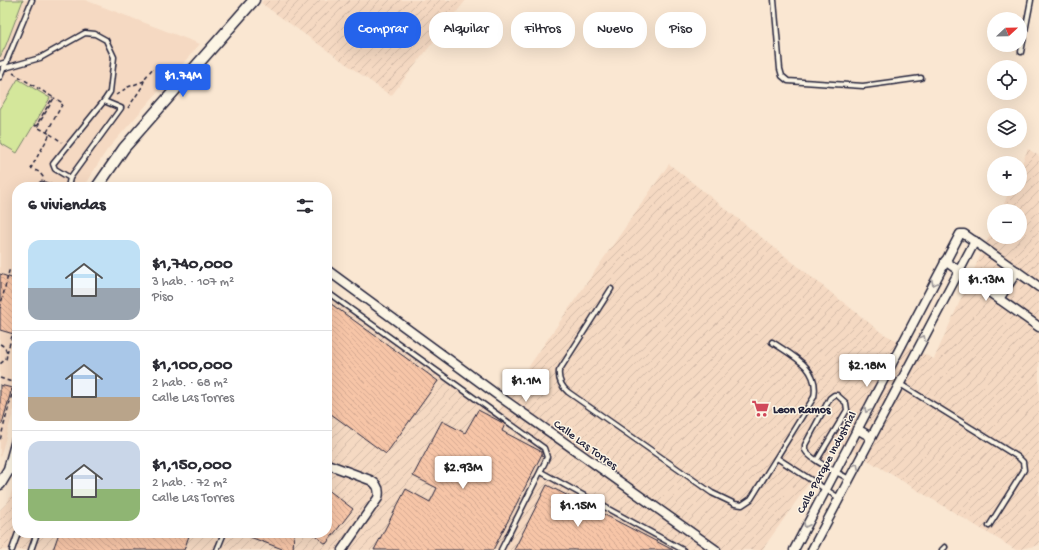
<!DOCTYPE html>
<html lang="es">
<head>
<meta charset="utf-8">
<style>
	body { margin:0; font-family:"Gochi Hand",sans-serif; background:#f2f2f3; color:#2b2b33; height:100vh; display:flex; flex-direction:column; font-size:15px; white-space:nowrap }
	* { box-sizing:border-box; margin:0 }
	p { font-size:13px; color:#7c7c81 }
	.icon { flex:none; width:22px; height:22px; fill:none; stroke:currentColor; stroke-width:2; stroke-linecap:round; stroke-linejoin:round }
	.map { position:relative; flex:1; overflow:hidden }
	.sheet { position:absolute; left:12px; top:182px; width:320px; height:356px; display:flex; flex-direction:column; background:#fff; border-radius:16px; box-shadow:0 4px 16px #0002 }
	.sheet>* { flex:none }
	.top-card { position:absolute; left:344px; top:12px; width:380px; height:36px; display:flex; gap:8px }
	.needle { width:26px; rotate:68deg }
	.tools { position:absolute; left:987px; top:12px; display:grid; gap:8px }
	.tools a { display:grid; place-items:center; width:40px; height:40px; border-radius:50%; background:#fff; box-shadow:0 4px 16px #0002; font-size:20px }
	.price { position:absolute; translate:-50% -34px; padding:0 9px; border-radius:4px; background:#fff; color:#222; font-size:13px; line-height:26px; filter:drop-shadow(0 1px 2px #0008) }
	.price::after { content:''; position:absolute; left:50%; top:24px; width:12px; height:9px; margin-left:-6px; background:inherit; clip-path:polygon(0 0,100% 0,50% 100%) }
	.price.active { background:#2563eb; color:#fff }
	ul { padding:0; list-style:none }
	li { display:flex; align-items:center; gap:12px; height:100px; padding:0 16px }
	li+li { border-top:1px solid #e1e1e2 }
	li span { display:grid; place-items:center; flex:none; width:112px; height:80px; border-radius:12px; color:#555 }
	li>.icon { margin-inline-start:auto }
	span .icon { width:48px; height:48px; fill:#fffc; stroke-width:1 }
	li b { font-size:17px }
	h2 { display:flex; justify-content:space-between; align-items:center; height:48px; padding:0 16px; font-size:17px }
	.tag { padding:0 14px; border-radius:16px; background:#fff; box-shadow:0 4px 16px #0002; font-size:14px; line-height:36px }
	.tag.active { background:#2563eb; color:#fff }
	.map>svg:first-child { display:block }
	.built { fill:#f5d9c2 }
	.industrial { fill:url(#industrial-furrows) }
	.garden { fill:#d4e79b; stroke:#7b846b }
	.building { fill:url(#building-back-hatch); stroke:#22223b }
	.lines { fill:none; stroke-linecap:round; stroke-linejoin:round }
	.service-casing { stroke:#22223b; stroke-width:7 }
	.minor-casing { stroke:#22223b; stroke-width:11 }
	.tertiary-casing { stroke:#22223b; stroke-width:13 }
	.path { stroke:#22223b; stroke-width:1.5; stroke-dasharray:4 3; stroke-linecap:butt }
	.service { stroke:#fcf5e5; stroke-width:4 }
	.minor { stroke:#fcf5e5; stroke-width:8 }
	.tertiary { stroke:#fcf5e5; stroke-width:10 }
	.oneway { stroke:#9a9698 }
	.labels { text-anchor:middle; stroke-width:3; stroke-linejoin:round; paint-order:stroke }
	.poi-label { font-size:12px; font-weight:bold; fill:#22223b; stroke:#fcf5e5; text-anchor:start }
	.street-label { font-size:12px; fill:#22223b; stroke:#fcf5e5 }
</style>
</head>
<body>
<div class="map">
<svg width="1039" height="550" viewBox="0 0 1039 550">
	<defs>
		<pattern id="industrial-furrows" width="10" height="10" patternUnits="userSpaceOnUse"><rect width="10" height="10" fill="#f5d9c2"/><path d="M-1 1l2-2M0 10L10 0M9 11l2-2" fill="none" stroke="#d2baa8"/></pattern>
		<pattern id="building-back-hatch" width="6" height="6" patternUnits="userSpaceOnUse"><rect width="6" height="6" fill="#f7c5a7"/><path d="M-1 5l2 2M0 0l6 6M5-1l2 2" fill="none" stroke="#d3a991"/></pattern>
	</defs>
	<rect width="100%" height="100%" fill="#fae7d2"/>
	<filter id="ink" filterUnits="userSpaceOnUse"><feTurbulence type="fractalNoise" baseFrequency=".025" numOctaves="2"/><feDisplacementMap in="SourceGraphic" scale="8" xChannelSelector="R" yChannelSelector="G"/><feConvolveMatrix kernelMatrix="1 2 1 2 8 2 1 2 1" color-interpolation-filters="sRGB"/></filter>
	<g filter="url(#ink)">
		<polygon class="built" points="0,0 85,0 200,44 107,150 83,187 17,187 17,398 0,458"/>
		<g class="industrial">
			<polygon points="263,0 466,0 391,96 261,3"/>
			<polygon points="1028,149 1039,156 1039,545 1016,550 838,442 762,550 0,550 0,510 8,502 17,476 17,533 327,533 327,289 498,411 669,164 882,333 934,359 994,225 994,237 1020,237 1020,211 1001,211 1010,189 1020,189 1020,168"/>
		</g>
		<g class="garden">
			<polygon points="0,0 23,0 6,45 0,57"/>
			<polygon points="18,79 50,98 17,153 0,143 0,109"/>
		</g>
		<g class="building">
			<polygon points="0,274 17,280 17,335 0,330"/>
			<polygon points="327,301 438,381 386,454 327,411"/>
			<polygon points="0,385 12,388 2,424 0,424"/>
			<polygon points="478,410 505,424 502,431 542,452 542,454 493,550 374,550 406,489 430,502 437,488 413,476 442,421 465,433"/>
			<polygon points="547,485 673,550 514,550"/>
			<polygon points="327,489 353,509 326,544 312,533 327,533"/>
			<polygon points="59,533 190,533 184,550 53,550"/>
			<polygon points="239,533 294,533 293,550 285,550"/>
		</g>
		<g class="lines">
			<defs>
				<g id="service">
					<polyline points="774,0 780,69 782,76 788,81 863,86 921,78"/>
					<polyline points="1021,52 1031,0"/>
					<polyline points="0,64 7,62"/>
					<polyline points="5,68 40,58 85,33 95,34 106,40 114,57 110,92 104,101 121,108 70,178 68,187"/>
					<polyline points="0,77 32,0"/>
					<polyline points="70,178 55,169 53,164 104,101"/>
					<polyline points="40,187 42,184 50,187"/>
					<path d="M611,289L559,371C558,380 561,386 568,392L712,493L735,504L742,505L751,499L814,397C820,368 793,356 772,342"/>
					<polyline points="327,292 544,448 547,457 545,462 501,550"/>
					<polyline points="900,384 1018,457 1023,462 1024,470 989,526"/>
					<polyline points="777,458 839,498"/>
					<path d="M817,460L847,410L846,403L837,395H834L830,398L805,445V450C810,460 839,473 849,479"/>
					<polyline points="9,469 17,472"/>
					<polyline points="541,472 683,550"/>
					<polyline points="12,550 18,533"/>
					<polyline points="31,550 37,533"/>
					<polyline points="217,550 224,533"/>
					<polyline points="942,550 945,547"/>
				</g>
				<g id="minor">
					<polyline points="945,261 1039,327"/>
					<polyline points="327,270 496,394 716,550"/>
					<polyline points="999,299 1017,271"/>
					<polyline points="857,429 871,437"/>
					<path d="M327,464L370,480C378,484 380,490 378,498L342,550"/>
					<polyline points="794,550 960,234 964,234 1039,287"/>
					<polyline points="812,550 975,241"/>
				</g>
				<g id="tertiary">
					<polyline points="97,187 124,148 254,0"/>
					<polyline points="0,484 9,469 17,440"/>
				</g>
			</defs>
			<use href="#service" class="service-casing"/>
			<use href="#minor" class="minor-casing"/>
			<use href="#tertiary" class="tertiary-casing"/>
			<g class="path">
				<polyline points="13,73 54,98 37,127 50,134 31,168 39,172 44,178"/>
				<polyline points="116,95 128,87 144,81"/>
				<polyline points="128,108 142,87 145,78 153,68"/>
				<polyline points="34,125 36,126 53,97"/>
				<polyline points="47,132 63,103 54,98"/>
				<polyline points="50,134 62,142"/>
				<polyline points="0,308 9,271 17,274"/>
				<path d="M0,344C6,347 8,353 6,359L0,364"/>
				<polyline points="7,353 17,319"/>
				<polyline points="0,378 15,383 0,440"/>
			</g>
			<use href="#service" class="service"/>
			<use href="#minor" class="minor"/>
			<use href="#tertiary" class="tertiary"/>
		</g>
		<defs><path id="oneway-chevron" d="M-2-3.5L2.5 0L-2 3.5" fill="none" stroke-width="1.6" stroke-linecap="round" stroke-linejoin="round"/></defs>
		<g class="oneway">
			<use href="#oneway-chevron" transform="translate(934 283) rotate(118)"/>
			<use href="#oneway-chevron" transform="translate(923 338) rotate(-62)"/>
			<use href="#oneway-chevron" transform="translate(867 410) rotate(118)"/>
			<use href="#oneway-chevron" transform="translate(856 466) rotate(-62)"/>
			<use href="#oneway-chevron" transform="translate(806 525) rotate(117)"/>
		</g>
	</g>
	<defs>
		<symbol id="supermarket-bare" viewBox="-9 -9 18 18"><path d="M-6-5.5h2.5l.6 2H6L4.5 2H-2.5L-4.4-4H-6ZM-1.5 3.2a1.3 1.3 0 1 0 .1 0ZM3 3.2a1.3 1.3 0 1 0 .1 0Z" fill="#d1495b" stroke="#fcf5e5" stroke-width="2.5" paint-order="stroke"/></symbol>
	</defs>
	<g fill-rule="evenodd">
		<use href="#supermarket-bare" x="748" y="396" width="25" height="25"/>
	</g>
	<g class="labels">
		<g class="poi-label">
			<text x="773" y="413">Leon Ramos</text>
		</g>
		<g class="street-label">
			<text transform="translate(586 444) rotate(36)" y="4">Calle Las Torres</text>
			<text transform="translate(826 462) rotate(-62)" y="4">Calle Parque Industrial</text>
		</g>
	</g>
</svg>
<div class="tools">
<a><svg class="needle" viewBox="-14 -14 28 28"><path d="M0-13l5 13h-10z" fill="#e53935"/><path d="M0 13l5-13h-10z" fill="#7c7c81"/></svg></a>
<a><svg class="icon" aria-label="locate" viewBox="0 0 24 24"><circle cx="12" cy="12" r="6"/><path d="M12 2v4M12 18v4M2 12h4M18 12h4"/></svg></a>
<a><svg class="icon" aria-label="layers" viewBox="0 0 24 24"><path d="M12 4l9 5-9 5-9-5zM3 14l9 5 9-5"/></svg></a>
<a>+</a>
<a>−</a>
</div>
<b class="price active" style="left:183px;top:98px">$1.74M</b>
<b class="price" style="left:986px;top:302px">$1.13M</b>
<b class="price" style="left:867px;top:388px">$2.18M</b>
<b class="price" style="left:526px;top:403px">$1.1M</b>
<b class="price" style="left:463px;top:490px">$2.93M</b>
<b class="price" style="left:578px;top:528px">$1.15M</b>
<div class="top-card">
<a class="tag active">Comprar</a>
<a class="tag">Alquilar</a>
<a class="tag">Filtros</a>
<a class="tag">Nuevo</a>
<a class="tag">Piso</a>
</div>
<section class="sheet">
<h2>6 viviendas<svg class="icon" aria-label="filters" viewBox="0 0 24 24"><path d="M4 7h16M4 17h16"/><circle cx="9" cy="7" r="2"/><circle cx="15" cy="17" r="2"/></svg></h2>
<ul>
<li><span style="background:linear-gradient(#bfe0f5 60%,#9aa5b1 0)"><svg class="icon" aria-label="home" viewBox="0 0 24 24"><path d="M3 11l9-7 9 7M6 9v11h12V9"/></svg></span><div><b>$1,740,000</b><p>3 hab. · 107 m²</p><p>Piso</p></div></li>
<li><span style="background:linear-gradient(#a9c7e8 70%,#b9a48a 0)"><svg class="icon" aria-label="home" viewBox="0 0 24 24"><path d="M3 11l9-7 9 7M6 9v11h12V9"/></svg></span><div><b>$1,100,000</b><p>2 hab. · 68 m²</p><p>Calle Las Torres</p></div></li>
<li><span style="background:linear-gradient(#c9d6e8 60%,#8fb573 0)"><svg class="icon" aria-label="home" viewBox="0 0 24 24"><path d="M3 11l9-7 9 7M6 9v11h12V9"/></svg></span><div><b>$1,150,000</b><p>2 hab. · 72 m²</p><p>Calle Las Torres</p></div></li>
</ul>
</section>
</div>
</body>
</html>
